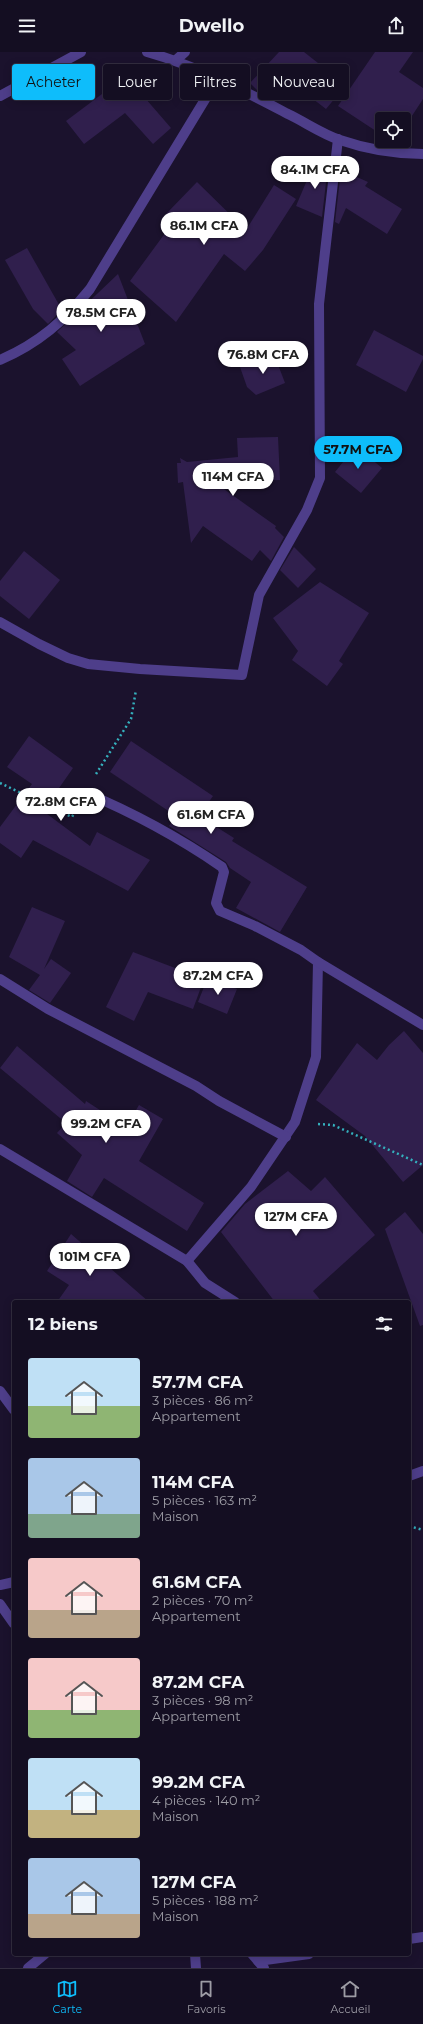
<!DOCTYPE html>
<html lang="fr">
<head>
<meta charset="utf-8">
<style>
	body { margin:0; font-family:Montserrat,sans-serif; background:#211c2f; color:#f1f3f6; height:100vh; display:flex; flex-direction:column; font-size:15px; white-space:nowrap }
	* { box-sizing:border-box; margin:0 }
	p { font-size:13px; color:#9d9ca5 }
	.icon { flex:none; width:22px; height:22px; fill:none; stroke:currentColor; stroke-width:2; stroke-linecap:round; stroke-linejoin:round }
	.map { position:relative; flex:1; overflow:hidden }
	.sheet { position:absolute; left:12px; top:1248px; width:399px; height:656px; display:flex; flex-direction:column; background:#140e22; border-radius:4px; box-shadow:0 2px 10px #0003,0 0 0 1px #332e40 }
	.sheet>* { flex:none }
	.top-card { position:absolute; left:12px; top:12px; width:399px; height:36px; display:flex; gap:8px }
	.tools { position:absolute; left:375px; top:60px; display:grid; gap:8px }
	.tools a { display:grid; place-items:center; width:36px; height:36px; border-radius:4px; background:#140e22; box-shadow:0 2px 10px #0003,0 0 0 1px #332e40; font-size:20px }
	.price { position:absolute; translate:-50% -34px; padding:0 9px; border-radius:14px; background:#fff; color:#222; font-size:13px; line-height:26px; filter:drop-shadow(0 1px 2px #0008) }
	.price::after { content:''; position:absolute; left:50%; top:24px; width:12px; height:9px; margin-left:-6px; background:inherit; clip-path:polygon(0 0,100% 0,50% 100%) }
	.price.active { background:#0ebdfb; color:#111 }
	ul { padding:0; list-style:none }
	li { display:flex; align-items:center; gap:12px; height:100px; padding:0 16px }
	li span { display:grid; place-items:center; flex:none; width:112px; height:80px; border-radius:4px; color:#555 }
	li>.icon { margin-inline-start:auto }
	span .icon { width:48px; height:48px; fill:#fffc; stroke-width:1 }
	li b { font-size:17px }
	h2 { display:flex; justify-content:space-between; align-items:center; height:48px; padding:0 16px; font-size:17px }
	.chip { padding:0 14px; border-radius:4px; background:#140e22; box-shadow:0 2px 10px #0003,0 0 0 1px #332e40; font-size:14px; line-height:36px }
	.chip.active { background:#0ebdfb; color:#111 }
	header { display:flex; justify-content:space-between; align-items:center; height:52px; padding:0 16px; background:#140e22; font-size:18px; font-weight:700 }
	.tabs { display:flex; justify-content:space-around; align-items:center; height:56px; border-top:1px solid #332e40; background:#140e22; font-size:11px; color:#9d9ca5 }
	.tabs a { display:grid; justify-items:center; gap:2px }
	.tabs .active { color:#0ebdfb }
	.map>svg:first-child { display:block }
	.building { fill:#301f4d }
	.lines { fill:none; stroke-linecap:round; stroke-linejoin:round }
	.path { stroke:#34b0bd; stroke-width:2.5; stroke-dasharray:2 3; stroke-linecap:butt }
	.minor { stroke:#4e3e8a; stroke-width:10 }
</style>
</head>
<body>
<header><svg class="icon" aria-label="menu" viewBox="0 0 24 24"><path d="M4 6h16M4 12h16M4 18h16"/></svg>Dwello<svg class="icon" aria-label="share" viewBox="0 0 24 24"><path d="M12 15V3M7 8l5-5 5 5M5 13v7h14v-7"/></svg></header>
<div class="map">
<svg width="423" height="1916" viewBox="0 0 423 1916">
	<rect width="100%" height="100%" fill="#1b122d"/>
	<g class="building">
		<polygon points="279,0 304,0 346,33 326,57 291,30 274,47 259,40 250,31"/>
		<polygon points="375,0 413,0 399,20 423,36 423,47 404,76 404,67 382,67 382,83 338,54"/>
		<polygon points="126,24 171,76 153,92 125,61 84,92 66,69"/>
		<polygon points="316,107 328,113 322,165 296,154"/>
		<polygon points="341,118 368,130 365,134 402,157 387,182 346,156 339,172 335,170"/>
		<polygon points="197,130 246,178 274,133 296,147 263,198 245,219 224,202 176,270 130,229 174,169 166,162"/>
		<polygon points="27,196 62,258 48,272 33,257 5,208"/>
		<polygon points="118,222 145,292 80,334 62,307 76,298 57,280"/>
		<polygon points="374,278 423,304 423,307 406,340 356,313"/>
		<polygon points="274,302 285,331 256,343 247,335 240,315"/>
		<polygon points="278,385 280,428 214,430 276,474 275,476 284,485 271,509 260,498 252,509 203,474 191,491 183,430 178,431 177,411 181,411 180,406 187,410 238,405 237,386"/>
		<polygon points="356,394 382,416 361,441 335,420"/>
		<polygon points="294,495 316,517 298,536 280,518"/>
		<polygon points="24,499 60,528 29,567 0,544 0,529"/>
		<polygon points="320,530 369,561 339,609 343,612 327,634 292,608 298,599 273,566"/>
		<polygon points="29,684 73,716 43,759 90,794 97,780 150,808 128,839 33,788 21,806 0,791 0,775 32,732 7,715"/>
		<polygon points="131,689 213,744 199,764 234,786 232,789 307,835 280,880 236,856 251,830 230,816 226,810 169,774 176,764 110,720"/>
		<polygon points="32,855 65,869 44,917 51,907 71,921 50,951 29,938 40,923 9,905"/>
		<polygon points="133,900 204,927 193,957 148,940 134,969 106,955"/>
		<polygon points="208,925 237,937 227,962 198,950"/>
		<polygon points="404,979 423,1001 423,1113 403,1130 365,1084 316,1048 357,991 377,1008 389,993"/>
		<polygon points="17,994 85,1052 86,1049 126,1075 139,1053 163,1067 139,1109 204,1151 187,1179 104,1126 92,1145 67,1129 82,1103 57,1081 66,1071 0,1016"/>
		<polygon points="288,1119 311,1139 325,1125 375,1183 313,1239 322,1250 275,1250 221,1180 245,1152"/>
		<polygon points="405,1160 423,1182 423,1273 420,1274 385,1177"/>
		<polygon points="71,1182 149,1250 57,1250 69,1233 47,1219"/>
	</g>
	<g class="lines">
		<g class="path">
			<polyline points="96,722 131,667 136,638"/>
			<polyline points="0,731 72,765 75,760"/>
			<polyline points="318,1072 333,1073 423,1113"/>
			<polyline points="409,1474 423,1478"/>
		</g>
		<g class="minor">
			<path d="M147,0C197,14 242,38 288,62C305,70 322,82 340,88C366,97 395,102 423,102"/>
			<polyline points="176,8 185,0"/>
			<polyline points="0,44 81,0"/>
			<path d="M0,308C39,291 64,269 90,237L218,26"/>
			<polyline points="0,570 39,592 68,606 88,612 140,617 242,623 259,543 307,458 320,426 319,252 338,87"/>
			<path d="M86,741C134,761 178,785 222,815L224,820L216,851L220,859L255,874L301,898L318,910L316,1005L295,1070L251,1135L187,1209"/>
			<polyline points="318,910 423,973"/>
			<polyline points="0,927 48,957 196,1034 219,1049 286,1085"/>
			<polyline points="0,1097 187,1209 205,1231 235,1250"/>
			<polyline points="0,1339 14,1358"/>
			<polyline points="409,1424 423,1419"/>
			<polyline points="0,1533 14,1530"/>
			<polyline points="0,1552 14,1572"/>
			<polyline points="409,1887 423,1885"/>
			<polyline points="195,1902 196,1916"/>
			<polyline points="252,1902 264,1916"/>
			<polyline points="258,1909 309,1902"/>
			<polyline points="28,1916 45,1902"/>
		</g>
	</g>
</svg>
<div class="tools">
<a><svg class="icon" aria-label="locate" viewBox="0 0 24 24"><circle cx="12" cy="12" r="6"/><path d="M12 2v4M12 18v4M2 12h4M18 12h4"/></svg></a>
</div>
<b class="price" style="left:315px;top:138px">84.1M CFA</b>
<b class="price" style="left:204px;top:194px">86.1M CFA</b>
<b class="price" style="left:101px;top:281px">78.5M CFA</b>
<b class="price" style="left:263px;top:323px">76.8M CFA</b>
<b class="price active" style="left:358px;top:418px">57.7M CFA</b>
<b class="price" style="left:233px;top:445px">114M CFA</b>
<b class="price" style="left:61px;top:770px">72.8M CFA</b>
<b class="price" style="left:211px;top:783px">61.6M CFA</b>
<b class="price" style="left:218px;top:944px">87.2M CFA</b>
<b class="price" style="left:106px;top:1092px">99.2M CFA</b>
<b class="price" style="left:296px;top:1185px">127M CFA</b>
<b class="price" style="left:90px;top:1225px">101M CFA</b>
<div class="top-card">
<a class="chip active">Acheter</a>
<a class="chip">Louer</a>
<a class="chip">Filtres</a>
<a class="chip">Nouveau</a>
</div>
<section class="sheet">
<h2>12 biens<svg class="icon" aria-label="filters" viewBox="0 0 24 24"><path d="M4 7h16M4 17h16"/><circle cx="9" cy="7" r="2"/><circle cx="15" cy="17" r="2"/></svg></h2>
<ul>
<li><span style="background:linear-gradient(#bfe0f5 60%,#8fb573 0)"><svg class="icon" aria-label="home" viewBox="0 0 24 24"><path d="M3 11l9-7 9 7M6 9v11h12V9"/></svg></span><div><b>57.7M CFA</b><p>3 pièces · 86 m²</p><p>Appartement</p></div></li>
<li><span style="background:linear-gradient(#a9c7e8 70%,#7fa58c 0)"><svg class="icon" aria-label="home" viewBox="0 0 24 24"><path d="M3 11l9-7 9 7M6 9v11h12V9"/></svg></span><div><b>114M CFA</b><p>5 pièces · 163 m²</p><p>Maison</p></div></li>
<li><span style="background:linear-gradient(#f6c9c9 65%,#b9a48a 0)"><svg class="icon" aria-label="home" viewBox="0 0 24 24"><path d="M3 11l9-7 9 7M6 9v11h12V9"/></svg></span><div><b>61.6M CFA</b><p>2 pièces · 70 m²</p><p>Appartement</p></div></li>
<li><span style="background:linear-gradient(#f6c9c9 65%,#8fb573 0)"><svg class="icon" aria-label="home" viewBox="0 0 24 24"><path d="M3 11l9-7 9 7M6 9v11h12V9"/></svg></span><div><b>87.2M CFA</b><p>3 pièces · 98 m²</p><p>Appartement</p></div></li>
<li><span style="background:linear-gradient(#bfe0f5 65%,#c2b280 0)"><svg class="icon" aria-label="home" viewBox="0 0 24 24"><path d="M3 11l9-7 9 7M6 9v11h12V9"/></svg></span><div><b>99.2M CFA</b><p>4 pièces · 140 m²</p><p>Maison</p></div></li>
<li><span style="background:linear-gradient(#a9c7e8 70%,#b9a48a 0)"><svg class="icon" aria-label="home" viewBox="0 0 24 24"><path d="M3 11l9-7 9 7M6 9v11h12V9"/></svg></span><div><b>127M CFA</b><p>5 pièces · 188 m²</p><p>Maison</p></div></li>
</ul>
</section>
</div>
<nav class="tabs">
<a class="active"><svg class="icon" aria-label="map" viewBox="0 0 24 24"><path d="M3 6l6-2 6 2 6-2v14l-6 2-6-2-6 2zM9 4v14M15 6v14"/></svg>Carte</a>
<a><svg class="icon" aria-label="saved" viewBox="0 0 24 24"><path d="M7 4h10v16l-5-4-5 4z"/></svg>Favoris</a>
<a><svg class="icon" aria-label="home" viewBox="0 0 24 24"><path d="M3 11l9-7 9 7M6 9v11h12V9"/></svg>Accueil</a>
</nav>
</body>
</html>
